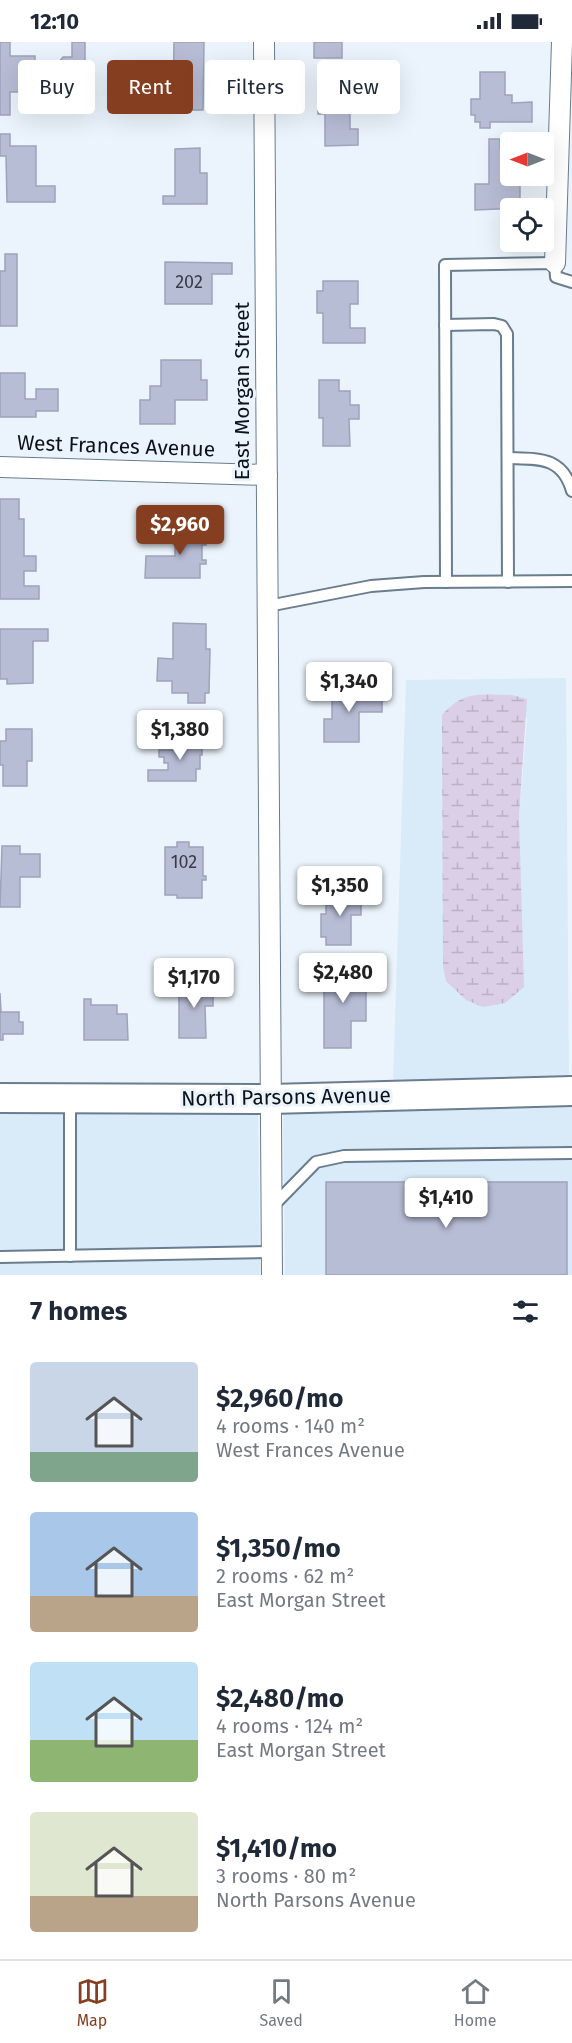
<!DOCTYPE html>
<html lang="en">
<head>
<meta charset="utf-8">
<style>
	body { margin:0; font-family:"Fira Sans",sans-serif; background:#f6f6f7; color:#1f2937; height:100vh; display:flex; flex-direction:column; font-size:22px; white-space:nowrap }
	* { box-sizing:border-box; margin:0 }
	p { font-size:20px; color:#747a83 }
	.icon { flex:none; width:33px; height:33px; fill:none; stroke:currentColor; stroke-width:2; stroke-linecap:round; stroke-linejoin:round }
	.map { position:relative; height:1233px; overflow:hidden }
	.sheet { display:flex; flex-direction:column; background:#fff; flex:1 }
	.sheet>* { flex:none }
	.guide { position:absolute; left:18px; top:18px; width:537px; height:54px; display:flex; gap:12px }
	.needle { width:39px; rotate:270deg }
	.controls { position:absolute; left:500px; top:90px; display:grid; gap:12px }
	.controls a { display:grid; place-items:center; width:54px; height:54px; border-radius:6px; background:#fff; box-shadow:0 6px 24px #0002; font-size:30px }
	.price { position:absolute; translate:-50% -51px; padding:0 14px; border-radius:6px; background:#fff; color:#222; font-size:20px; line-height:39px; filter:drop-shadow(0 2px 3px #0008) }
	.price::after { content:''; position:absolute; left:50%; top:36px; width:18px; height:14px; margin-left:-9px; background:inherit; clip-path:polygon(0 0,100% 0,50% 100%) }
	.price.on { background:#863e20; color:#fff }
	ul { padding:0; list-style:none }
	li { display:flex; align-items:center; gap:18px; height:150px; padding:0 30px }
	li span { display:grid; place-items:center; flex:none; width:168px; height:120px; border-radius:6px; color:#555 }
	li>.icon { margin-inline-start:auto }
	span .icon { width:72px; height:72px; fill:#fffc; stroke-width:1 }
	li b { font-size:26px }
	h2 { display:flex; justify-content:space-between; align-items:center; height:72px; padding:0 30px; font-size:26px }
	.pill { padding:0 21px; border-radius:6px; background:#fff; box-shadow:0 6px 24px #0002; font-size:21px; line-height:54px }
	.pill.on { background:#863e20; color:#fff }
	.status { display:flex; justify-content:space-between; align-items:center; height:42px; padding:0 30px; background:#fff; direction:ltr }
	.status svg { height:16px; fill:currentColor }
	.dock { display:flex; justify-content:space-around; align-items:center; height:84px; border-top:2px solid #e0e1e3; background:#fff; font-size:16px; color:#747a83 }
	.dock a { display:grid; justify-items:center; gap:3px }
	.dock .on { color:#863e20 }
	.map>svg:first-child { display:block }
	.built { fill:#d9ebf8; fill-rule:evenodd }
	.wetland { fill:url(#wetland-marsh) }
	.building { fill:#b8bdd6; stroke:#9da3bb; stroke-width:1.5 }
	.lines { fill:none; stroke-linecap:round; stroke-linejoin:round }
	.service-casing { stroke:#697d8e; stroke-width:14 }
	.minor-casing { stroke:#697d8e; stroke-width:22 }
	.secondary-casing { stroke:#697d8e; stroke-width:32 }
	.service { stroke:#fff; stroke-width:10 }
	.minor { stroke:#fff; stroke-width:20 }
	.secondary { stroke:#fff; stroke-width:28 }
	.labels { text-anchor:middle; stroke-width:6; stroke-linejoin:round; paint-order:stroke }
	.number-label { font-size:18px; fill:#363d48 }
	.street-label { font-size:21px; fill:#0b1219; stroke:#ebf4fc }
</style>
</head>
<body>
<div class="status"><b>12:10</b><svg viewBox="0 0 49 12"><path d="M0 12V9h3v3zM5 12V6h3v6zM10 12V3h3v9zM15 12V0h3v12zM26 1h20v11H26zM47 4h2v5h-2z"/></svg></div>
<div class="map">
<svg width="572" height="1233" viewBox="0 0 572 1233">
	<defs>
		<pattern id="wetland-marsh" width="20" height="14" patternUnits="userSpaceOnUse" patternTransform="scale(1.5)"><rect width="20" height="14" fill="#dacfe6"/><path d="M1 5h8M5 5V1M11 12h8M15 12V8" fill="none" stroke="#bab1c5"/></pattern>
	</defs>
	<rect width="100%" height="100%" fill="#ebf4fc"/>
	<g class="built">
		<path d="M566,636L569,1038L393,1040L406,638ZM512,653L527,677L519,775Z"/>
		<polygon points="572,1060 572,1233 285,1233 283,1068"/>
		<polygon points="0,1067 258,1068 260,1233 0,1233"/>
	</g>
	<path class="wetland" d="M512,653L527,657L519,775L524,945L505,961L483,965L466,958L446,939L443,924L442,673C464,648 480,653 512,653Z"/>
	<g class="building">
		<polygon points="0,0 10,0 10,14 35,14 35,26 44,26 44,41 35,41 35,50 10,50 10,73 0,73"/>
		<polygon points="72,0 85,0 85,65 72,65 71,55 59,55 59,20 63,15 72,15"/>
		<polygon points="174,0 204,0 203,68 173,68"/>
		<rect x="314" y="0" width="28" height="16"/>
		<polygon points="480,30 505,30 505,53 512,53 512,61 532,60 532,80 490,80 490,86 480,86 480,80 475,80 475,73 471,73 471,57 480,57"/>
		<polygon points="339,44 358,44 358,64 350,64 350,87 358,87 358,103 325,104 325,72 318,72 318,51 339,51"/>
		<polygon points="0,92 10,92 10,104 36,104 36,144 55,144 55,160 7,160 6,114 0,114"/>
		<polygon points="489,97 500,97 500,107 510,107 510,134 520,136 520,166 475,168 475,142 489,142"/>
		<polygon points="200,106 200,131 207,131 207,162 163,162 163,154 175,154 175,107"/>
		<polygon points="5,212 17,212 17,284 0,284 0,229 5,229"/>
		<polygon points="165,220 232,221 232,232 212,232 212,262 165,262"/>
		<polygon points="323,239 358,239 358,262 350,262 350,286 365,286 365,301 323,301 323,271 317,271 317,249 323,249"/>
		<polygon points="161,318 201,318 201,338 207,338 207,358 175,358 175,382 140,382 140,358 150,358 150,344 161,344"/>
		<polygon points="0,331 25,331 25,357 36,357 36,347 58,347 58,369 36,369 36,375 0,375"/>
		<polygon points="319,338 339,338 339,349 350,349 350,363 359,363 359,377 349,377 350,404 323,404 323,376 319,376"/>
		<polygon points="0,457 19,457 19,477 24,477 24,514 36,514 36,529 24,529 24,544 39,544 39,557 0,557"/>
		<polygon points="175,482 191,482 191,487 206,487 206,503 202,503 202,518 206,518 206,522 200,522 200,536 145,536 146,514 175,514"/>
		<polygon points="173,581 206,582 206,607 210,607 209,651 205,651 205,661 188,661 188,651 172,651 172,639 157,639 158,616 173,617"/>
		<polygon points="0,587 48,587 48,599 33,599 33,641 7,642 7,637 0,637"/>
		<polygon points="332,644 353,644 353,648 377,648 377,658 382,658 382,670 359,670 359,700 324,700 324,677 332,677"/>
		<polygon points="6,687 32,687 32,719 27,719 27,744 3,744 3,723 0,723 0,699 6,699"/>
		<polygon points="175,694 202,694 202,713 200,713 200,727 196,727 196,739 148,739 148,728 168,728 168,721 164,721 164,715 159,715 159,708 176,708"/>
		<polygon points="177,800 189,800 189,805 203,805 203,834 206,834 206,838 202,838 202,856 177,856 177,853 165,853 165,805 177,805"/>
		<polygon points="2,804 20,804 20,812 40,812 40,835 20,835 20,865 0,865"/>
		<polygon points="328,850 361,850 361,873 351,873 351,903 326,903 326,895 321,895 321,872 326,872 326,863 328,863"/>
		<polygon points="324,926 366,926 366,979 351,979 351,1006 324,1006"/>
		<polygon points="179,942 213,942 213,964 205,964 206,996 179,996"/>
		<polygon points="0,951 1,970 19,970 19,980 23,980 23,992 3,992 3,998 0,998"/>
		<polygon points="84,957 91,957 91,963 117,963 117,972 127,972 128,998 84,998"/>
		<rect x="326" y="1140" width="241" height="93"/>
	</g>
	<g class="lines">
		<defs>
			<g id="service">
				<polyline points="445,283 494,282 502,284 507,292 508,540"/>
				<path d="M508,416C538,417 562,414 572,449"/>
				<polyline points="446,540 445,223 555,221 556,235 572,240"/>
				<polyline points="268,564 371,544 424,540 572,539"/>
				<polyline points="70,1058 70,1214"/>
				<polyline points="272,1165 316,1120 344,1114 572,1111"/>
				<polyline points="0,1215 273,1210"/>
			</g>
			<g id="minor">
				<polyline points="264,0 272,1233"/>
				<polyline points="555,221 562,0"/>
				<polyline points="0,425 267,433"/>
			</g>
			<polyline id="secondary" points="0,1056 270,1057 572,1049"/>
		</defs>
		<use href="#service" class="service-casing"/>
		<use href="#minor" class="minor-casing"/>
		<use href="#secondary" class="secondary-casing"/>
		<use href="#service" class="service"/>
		<use href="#minor" class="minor"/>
		<use href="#secondary" class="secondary"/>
	</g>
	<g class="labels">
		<g class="number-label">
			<text x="189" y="246">202</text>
			<text x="184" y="826">102</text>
		</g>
		<g class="street-label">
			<text transform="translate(242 349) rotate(-90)" y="7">East Morgan Street</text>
			<text transform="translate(116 404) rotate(2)" y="7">West Frances Avenue</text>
			<text transform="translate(286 1055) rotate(-1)" y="7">North Parsons Avenue</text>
		</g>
	</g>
</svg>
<div class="controls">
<a><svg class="needle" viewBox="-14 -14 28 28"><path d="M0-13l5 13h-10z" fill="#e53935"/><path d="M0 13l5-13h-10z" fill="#747a83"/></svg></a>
<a><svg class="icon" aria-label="locate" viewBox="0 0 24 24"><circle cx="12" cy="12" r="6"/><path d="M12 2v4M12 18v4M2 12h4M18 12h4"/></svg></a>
</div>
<b class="price on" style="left:180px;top:514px">$2,960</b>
<b class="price" style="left:349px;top:671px">$1,340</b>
<b class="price" style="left:180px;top:719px">$1,380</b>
<b class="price" style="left:340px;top:875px">$1,350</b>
<b class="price" style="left:343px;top:962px">$2,480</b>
<b class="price" style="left:194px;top:967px">$1,170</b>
<b class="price" style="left:446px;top:1187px">$1,410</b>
<div class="guide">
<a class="pill">Buy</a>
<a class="pill on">Rent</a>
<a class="pill">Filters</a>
<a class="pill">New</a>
</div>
</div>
<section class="sheet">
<h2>7 homes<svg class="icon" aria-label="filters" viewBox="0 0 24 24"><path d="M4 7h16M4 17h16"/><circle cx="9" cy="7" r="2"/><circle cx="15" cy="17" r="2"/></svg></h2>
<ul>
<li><span style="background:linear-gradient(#c9d6e8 75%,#7fa58c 0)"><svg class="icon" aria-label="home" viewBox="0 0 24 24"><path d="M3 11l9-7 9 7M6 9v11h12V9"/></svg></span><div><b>$2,960/mo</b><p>4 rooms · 140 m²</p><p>West Frances Avenue</p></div></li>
<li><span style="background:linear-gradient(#a9c7e8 70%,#b9a48a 0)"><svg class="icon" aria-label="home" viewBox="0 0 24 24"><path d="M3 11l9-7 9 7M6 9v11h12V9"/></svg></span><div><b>$1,350/mo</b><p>2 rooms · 62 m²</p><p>East Morgan Street</p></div></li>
<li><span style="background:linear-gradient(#bfe0f5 65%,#8fb573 0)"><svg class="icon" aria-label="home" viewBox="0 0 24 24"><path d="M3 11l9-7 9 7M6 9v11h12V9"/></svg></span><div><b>$2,480/mo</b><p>4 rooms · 124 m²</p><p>East Morgan Street</p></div></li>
<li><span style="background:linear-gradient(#dfe7d0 70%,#b9a48a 0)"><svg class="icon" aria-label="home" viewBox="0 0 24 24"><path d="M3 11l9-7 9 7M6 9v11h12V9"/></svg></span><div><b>$1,410/mo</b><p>3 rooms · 80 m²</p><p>North Parsons Avenue</p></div></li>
</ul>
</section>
<nav class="dock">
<a class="on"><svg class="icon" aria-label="map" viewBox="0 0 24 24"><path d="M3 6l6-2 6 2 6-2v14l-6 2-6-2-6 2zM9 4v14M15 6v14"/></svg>Map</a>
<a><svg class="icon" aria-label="saved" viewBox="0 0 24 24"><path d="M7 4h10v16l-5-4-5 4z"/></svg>Saved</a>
<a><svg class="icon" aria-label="home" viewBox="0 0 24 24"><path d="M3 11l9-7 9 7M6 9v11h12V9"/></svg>Home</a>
</nav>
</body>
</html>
